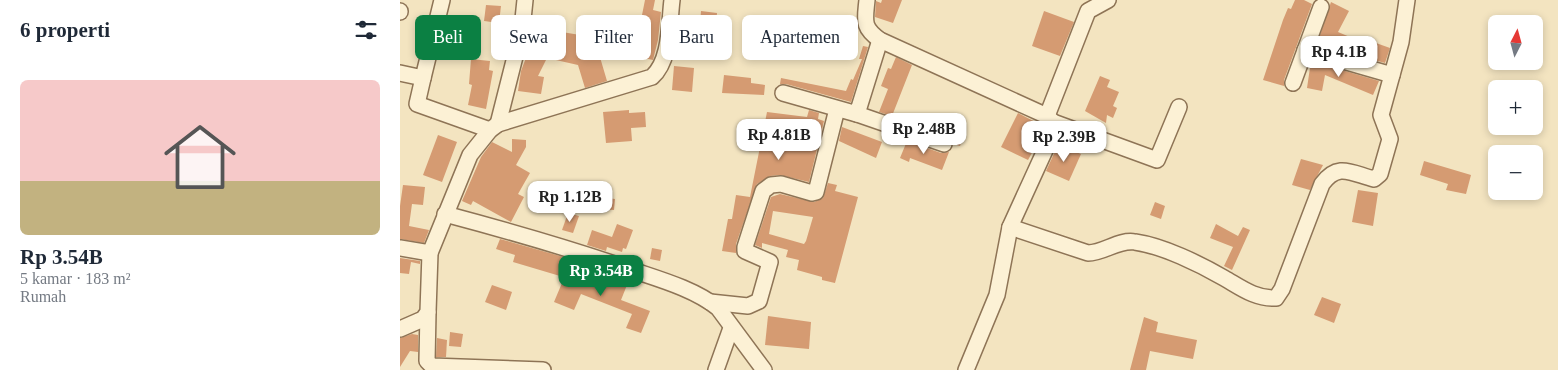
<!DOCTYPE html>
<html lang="id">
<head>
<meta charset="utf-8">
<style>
	body { margin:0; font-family:"Times New Roman",serif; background:#f6f6f7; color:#1f2937; height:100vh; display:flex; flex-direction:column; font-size:19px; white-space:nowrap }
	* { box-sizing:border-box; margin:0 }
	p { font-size:16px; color:#747a83 }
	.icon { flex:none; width:28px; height:28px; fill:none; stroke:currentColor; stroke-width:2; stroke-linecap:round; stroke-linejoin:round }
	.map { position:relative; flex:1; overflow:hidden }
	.details { display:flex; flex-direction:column; background:#fff; width:400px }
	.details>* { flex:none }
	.top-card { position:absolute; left:15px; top:15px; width:475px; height:45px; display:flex; gap:10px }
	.needle { width:32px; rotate:6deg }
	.controls { position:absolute; left:1088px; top:15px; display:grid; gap:10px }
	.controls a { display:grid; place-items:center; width:55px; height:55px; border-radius:8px; background:#fff; box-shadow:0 2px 8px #0003; font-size:25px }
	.price { position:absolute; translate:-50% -42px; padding:0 11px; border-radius:10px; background:#fff; color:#222; font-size:16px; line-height:32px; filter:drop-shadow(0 1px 2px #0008) }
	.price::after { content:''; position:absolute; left:50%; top:30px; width:15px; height:11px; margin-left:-8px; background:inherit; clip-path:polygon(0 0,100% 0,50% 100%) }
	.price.selected { background:#0b8043; color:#fff }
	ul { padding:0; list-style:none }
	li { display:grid; align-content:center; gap:10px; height:265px; padding:0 20px }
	li span { display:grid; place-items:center; height:155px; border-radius:8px; color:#555 }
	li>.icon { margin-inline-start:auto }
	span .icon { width:90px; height:90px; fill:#fffc; stroke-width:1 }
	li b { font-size:21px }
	h2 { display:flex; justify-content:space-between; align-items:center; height:60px; padding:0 20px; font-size:21px }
	.tag { padding:0 18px; border-radius:8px; background:#fff; box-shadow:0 2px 8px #0003; font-size:18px; line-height:45px }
	.tag.selected { background:#0b8043; color:#fff }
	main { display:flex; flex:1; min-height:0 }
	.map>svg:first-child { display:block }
	.building { fill:#d59b72; fill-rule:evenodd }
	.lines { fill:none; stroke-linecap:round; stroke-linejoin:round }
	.minor-casing { stroke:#8e7456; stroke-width:18 }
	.minor { stroke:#fcf1d5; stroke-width:15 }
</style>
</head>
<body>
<main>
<section class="details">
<h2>6 properti<svg class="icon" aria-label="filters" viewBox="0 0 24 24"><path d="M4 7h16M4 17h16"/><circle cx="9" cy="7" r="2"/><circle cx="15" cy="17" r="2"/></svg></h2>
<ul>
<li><span style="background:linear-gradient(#f6c9c9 65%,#c2b280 0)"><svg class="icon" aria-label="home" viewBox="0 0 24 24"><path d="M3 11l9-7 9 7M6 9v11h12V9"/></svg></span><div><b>Rp 3.54B</b><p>5 kamar · 183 m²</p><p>Rumah</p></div></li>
</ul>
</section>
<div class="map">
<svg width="1158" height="370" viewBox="0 0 1158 370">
	<rect width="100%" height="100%" fill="#f3e4c0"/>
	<g class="building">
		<polygon points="245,0 255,0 253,10 261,12 258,40 253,60 239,57 240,52 215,47 214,50 197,47 207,81 185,88 178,65 147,58 138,76 144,77 141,94 118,91 121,71 132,42 129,41 135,21 162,32 186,36 188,25 217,33 217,36 237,40"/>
		<polygon points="482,0 502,0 493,23 475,17 476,1 481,3"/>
		<polygon points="895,0 904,0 912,4 884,80 884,86 863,80 883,20 888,8 891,9"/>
		<polygon points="931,2 949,11 938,32 957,40 958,38 974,45 976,43 990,48 985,63 917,44"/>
		<polygon points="86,5 101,6 99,23 84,21"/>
		<polygon points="301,11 317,13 315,38 320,39 319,53 299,51 299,46 282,44 284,23 300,24"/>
		<polygon points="644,11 674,22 660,56 632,46"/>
		<polygon points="463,46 468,47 451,102 386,84 380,84 381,78 446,91 451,79 453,80 462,59 459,59"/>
		<polygon points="496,57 512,65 492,116 479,112 488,89 481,86 488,68 491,69"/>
		<polygon points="71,59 90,61 89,70 93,71 86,109 68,105 72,85 69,84"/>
		<polygon points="911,61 979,81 973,95 925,75 922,91 907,88"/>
		<polygon points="274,66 294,68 292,92 272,90"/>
		<polygon points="324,75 351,78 351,83 365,85 364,95 322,93"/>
		<polygon points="700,76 710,80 707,87 719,92 713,106 717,108 713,118 707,115 706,123 685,111"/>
		<polygon points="229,110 229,113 245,112 246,127 231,128 232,141 206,143 203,112"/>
		<polygon points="409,110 419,113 418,119 424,121 409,182 380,175 370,176 357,184 336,244 336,253 322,251 328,219 332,219 336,195 350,197 367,112 407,117"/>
		<polygon points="618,113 643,126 643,133 628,160 601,147"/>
		<polygon points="509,117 564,133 560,146 553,144 551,138 547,135 508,122"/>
		<polygon points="442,127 482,142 476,158 439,141"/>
		<polygon points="38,135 57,142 42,182 23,175"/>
		<polygon points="112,139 126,140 126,147 116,165 130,173 118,194 124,197 111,222 73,201 71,205 62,201 81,157 92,142 112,152"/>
		<polygon points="507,141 541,153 549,152 542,170 510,158 509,162 500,158"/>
		<polygon points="658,145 681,154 669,181 646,171"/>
		<polygon points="901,159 923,165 910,190 892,185"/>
		<polygon points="1024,161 1071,175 1066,194 1046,190 1048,184 1020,175"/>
		<path d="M428,183L437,185L435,191L458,197L435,283L422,280V277L397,270L399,260L386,257L388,250L362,243V248L355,245L371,197L380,194L414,202L423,198ZM373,211L413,217L406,241L404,244L369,234Z"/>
		<polygon points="3,185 25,187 23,205 12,204 9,226 29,230 24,243 0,239 0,206"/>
		<polygon points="958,190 978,193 973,226 952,222"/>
		<polygon points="200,197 215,199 214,210 199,209"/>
		<polygon points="755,202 765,206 761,219 750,215"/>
		<polygon points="168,213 179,216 173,233 162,230"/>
		<polygon points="217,224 233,230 226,249 223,248 222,252 207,247 206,251 187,245 192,230 212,237"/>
		<polygon points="816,224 838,236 843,227 850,230 832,270 824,266 833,247 810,238"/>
		<polygon points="100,239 167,258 160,276 113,262 115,255 96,249"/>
		<polygon points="252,248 262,250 260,261 250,259"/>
		<polygon points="0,258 20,261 20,264 11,262 9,274 0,273"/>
		<polygon points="167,271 201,285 205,276 227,285 221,300 250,311 241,333 226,328 232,314 181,294 174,310 154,302"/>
		<polygon points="92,285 112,292 106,310 85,302"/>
		<polygon points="922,297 941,304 934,323 914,315"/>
		<polygon points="368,316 411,322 409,349 365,345"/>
		<polygon points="744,317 758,322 756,332 797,340 793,359 750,351 746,370 730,370"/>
		<polygon points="50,332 63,334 61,347 49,346"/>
		<polygon points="12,334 18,335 18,352 10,351 0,367 0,338"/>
		<polygon points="37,338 47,340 46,357 36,357"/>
	</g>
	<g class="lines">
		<defs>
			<g id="minor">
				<path d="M467,0C465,21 462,27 480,40L647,116L688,11L708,0"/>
				<polyline points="0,12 0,11"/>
				<polyline points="905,50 992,75"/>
				<polyline points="0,73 23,78 42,0"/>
				<polyline points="23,78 17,104 90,130"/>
				<polyline points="893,83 921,7"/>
				<polyline points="383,93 457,114 480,40"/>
				<polyline points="457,114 544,144"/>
				<polyline points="653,122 757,160 779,107"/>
				<polyline points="98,124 122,29 125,0"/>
				<path d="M45,214C109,231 172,249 235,271C262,280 296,290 318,308L364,370"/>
				<path d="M610,227L688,253C704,253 719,239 735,242C763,246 800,264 824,278C840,287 855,299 876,298L882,289L922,184C938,162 951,173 974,179L980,174L990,139L981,115L1001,42L1007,0"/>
				<polyline points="0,248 30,253"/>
				<polyline points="310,302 348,306 359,301 370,262 345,251 345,247 363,191 371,185 381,184 412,193 416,192 437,109"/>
				<polyline points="28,312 27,361 32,366 143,370"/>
				<path d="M0,329L23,319L28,312L30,253L70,155L90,130L98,124L252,77C271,60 269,23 272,0"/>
				<polyline points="316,370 331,328"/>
				<polyline points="566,370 597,295 610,227 652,135 653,122 647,116"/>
			</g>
		</defs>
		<use href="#minor" class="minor-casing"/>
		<use href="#minor" class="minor"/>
	</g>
</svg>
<div class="controls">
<a><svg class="needle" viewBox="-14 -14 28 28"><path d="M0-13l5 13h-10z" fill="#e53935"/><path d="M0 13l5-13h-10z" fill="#747a83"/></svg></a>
<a>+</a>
<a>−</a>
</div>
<b class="price" style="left:939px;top:78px">Rp 4.1B</b>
<b class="price" style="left:524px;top:155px">Rp 2.48B</b>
<b class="price" style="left:379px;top:161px">Rp 4.81B</b>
<b class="price" style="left:664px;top:163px">Rp 2.39B</b>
<b class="price" style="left:170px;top:223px">Rp 1.12B</b>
<b class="price selected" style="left:201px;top:297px">Rp 3.54B</b>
<div class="top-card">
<a class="tag selected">Beli</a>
<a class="tag">Sewa</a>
<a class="tag">Filter</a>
<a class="tag">Baru</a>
<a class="tag">Apartemen</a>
</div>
</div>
</main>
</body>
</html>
